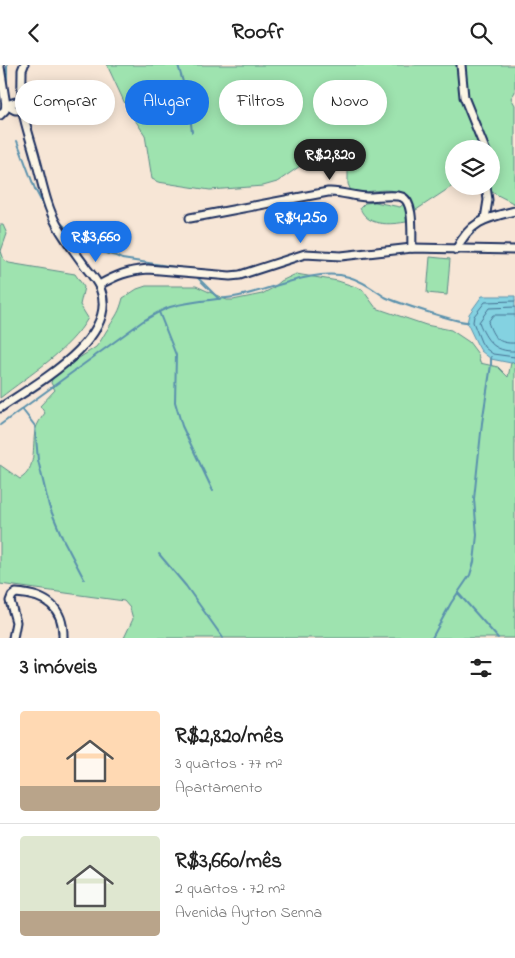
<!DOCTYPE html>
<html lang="pt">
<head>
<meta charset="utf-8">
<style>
	body { margin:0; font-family:"Indie Flower",sans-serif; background:#f2f2f2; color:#222; height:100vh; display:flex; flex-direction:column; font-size:19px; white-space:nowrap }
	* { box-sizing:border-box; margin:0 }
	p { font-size:16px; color:#767676 }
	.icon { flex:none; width:28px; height:28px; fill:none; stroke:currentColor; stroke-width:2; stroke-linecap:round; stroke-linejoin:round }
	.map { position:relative; height:573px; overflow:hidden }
	.panel { display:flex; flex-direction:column; background:#fff; flex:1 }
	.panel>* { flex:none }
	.top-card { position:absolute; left:15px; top:15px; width:485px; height:45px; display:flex; gap:10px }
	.fabs { position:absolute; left:445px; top:75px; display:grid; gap:10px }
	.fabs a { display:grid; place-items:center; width:55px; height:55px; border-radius:50%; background:#fff; box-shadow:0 2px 12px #0003; font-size:25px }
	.price { position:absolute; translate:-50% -42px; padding:0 11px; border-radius:18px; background:#1a73e8; color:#fff; font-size:16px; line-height:32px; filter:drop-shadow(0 1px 2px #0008) }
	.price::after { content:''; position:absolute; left:50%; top:30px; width:15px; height:11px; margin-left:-8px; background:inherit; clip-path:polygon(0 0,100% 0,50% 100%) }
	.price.active { background:#222; color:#fff }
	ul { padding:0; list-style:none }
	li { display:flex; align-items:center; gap:15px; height:125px; padding:0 20px }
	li+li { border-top:1px solid #e0e0e0 }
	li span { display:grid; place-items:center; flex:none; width:140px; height:100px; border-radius:5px; color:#555 }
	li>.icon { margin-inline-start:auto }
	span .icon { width:60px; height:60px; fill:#fffc; stroke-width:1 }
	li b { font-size:21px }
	h2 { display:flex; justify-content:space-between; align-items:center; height:60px; padding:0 20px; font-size:21px }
	.tag { padding:0 18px; border-radius:22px; background:#fff; box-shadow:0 2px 12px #0003; font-size:18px; line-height:45px }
	.tag.active { background:#1a73e8; color:#fff }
	header { display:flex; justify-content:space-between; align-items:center; height:65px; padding:0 20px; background:#fff; font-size:22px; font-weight:700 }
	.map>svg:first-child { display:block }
	.green { fill:#9ee3af; stroke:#5c8986 }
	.water { fill:#84d2e1; stroke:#5a91ad }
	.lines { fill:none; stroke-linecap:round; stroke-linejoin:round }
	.shore { stroke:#457092; stroke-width:1 }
	.stream { stroke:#5a91ad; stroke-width:2 }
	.minor-casing { stroke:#1b2f5e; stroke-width:11 }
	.minor { stroke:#fcf5e5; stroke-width:7 }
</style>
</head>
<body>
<header><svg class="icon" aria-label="back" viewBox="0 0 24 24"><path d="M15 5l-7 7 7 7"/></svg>Roofr<svg class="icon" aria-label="search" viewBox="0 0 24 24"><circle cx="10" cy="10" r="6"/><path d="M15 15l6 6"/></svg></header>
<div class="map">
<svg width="515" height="573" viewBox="0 0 515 573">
	<rect width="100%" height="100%" fill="#f7e6d6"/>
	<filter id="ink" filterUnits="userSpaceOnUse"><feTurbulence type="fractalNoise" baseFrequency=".02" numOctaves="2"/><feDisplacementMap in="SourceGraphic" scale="10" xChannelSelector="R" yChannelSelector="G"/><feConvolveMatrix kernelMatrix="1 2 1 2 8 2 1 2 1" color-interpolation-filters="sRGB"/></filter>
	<g filter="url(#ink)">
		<g class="green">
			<path d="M107,0H515V27L511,33L515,40V139L480,121H491V84H454V120L413,147L412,156C395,159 368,164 360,143L365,138L375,137L400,142L405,138L403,129C385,120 369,130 351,126L348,119V106L343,102L331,96L319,93L306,97L277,117L263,121L210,125L158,117L152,114L145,70L127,43Z"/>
			<path d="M0,160H3L7,169L1,186L4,195L9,198L75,209L84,222L80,240L88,253C70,285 29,310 0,333Z"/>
			<polygon points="430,192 450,194 447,230 427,228"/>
			<path d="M296,209L338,216L362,224L376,243L426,260L451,265L469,277L478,289L480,298L498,302L508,312L511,298L515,297V573H124L133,554L130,543L124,536L0,519V400L20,414C37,404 32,382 35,366C37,359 41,353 45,348L40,341L55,325L51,318L53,310L96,282C102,275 104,269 109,262C117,249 119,248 123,233L137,224L146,221H196L227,235H233L262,229L273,223L281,216Z"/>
		</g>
		<polygon class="water" points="482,231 515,231 515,297 511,298 491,294 481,286 477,279 467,258 469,249"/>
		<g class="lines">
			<g class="shore">
				<polyline points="515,236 485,237 474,251 473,257 481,277 485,283 493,289 515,292"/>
				<path d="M515,242L489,243L479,257C486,275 494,287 515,286"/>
				<path d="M515,250H493L488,257C493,272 498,279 515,278"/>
			</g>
			<g class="stream">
				<polyline points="7,0 7,23"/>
				<polyline points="178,0 188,34 192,67"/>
				<polyline points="17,76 35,124 46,145"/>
				<path d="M58,155C70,168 91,184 108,189C114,190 117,191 122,194L188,204"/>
				<polyline points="198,213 219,234"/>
				<polyline points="159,247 176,290 175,337 182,361 213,426"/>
				<polyline points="22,344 35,361 38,395 49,441 62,472 84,514"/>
				<path d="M0,360L143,256C152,251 161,245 170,242C191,236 213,235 234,232C269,226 314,202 349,212C363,216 373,224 385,232C395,237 459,258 468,257"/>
				<polyline points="159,489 186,521 223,573"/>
				<polyline points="458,528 498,573"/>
				<polyline points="432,573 451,538 470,510 474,497 477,470 474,434 482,358 491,300 491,292"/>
			</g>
			<defs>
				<g id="minor">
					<polyline points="461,0 464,32 485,84"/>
					<polyline points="0,2 6,40 5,45 0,50"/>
					<polyline points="6,40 15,45 23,45"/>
					<polyline points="6,40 22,35"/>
					<path d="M190,153L328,127C341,126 354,132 367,132C377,132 392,129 402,132C415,137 411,171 412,183"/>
					<polyline points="485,154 488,135 486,121"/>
					<path d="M456,185C470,156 486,153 515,146"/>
					<path d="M99,220C117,210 127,206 148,204L230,211L240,210L305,189L341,191L412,183L515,185"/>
					<path d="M0,343C34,320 121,273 100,223C97,216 92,210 87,204C77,190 66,176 57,160C46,140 42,117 36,95C32,79 26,63 23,47C21,34 22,19 22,5L24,0"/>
					<path d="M13,573L16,557L10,536L12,531L16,528C45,530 64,541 63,573"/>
				</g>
			</defs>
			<use href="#minor" class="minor-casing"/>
			<use href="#minor" class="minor"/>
		</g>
	</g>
</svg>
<div class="fabs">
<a><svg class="icon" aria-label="layers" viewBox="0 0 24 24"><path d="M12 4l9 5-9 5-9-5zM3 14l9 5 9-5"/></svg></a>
</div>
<b class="price active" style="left:330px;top:116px">R$2,820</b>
<b class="price" style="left:301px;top:179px">R$4,250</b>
<b class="price" style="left:96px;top:198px">R$3,660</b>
<div class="top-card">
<a class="tag">Comprar</a>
<a class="tag active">Alugar</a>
<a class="tag">Filtros</a>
<a class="tag">Novo</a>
</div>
</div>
<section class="panel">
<h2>3 imóveis<svg class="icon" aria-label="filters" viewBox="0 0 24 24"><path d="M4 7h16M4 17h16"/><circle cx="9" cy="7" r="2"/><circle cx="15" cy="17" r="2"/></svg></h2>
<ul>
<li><span style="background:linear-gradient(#ffd9b3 75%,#b9a48a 0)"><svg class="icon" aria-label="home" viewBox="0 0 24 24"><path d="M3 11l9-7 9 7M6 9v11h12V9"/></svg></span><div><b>R$2,820/mês</b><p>3 quartos · 77 m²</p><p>Apartamento</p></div></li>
<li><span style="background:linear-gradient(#dfe7d0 75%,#b9a48a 0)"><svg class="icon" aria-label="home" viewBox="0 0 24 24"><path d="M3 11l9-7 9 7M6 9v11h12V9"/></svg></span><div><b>R$3,660/mês</b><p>2 quartos · 72 m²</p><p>Avenida Ayrton Senna</p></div></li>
</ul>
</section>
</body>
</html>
